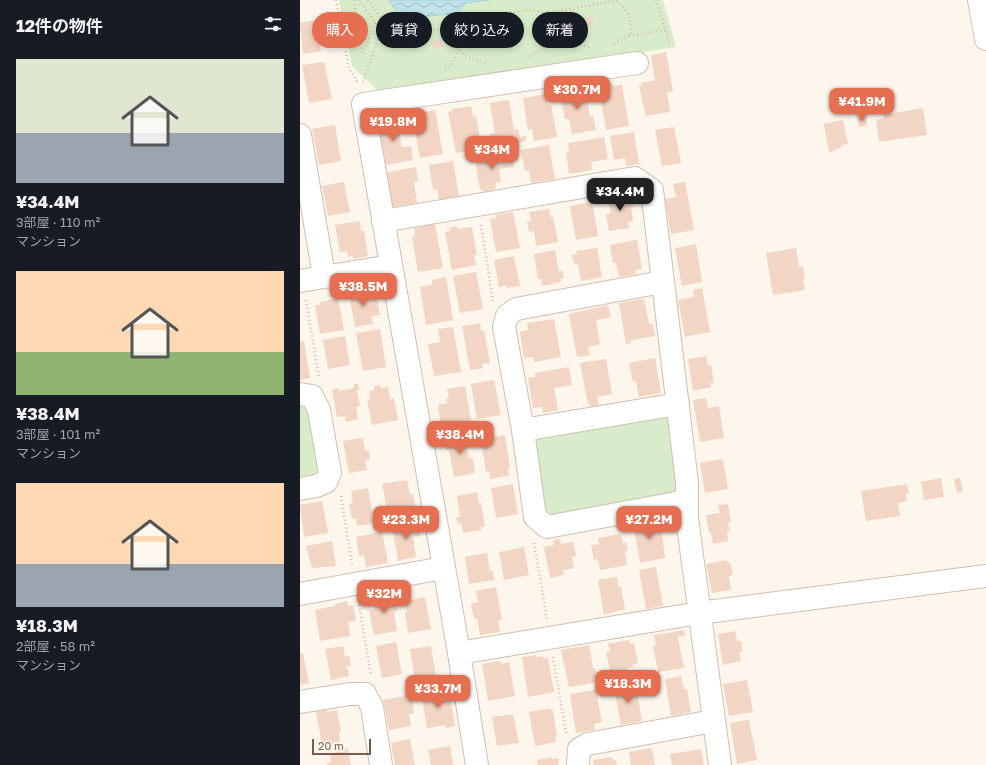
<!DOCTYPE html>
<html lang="ja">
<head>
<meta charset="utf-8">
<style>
	body { margin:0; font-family:"Golos Text","Noto Sans JP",sans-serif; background:#20242c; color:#f1f3f6; height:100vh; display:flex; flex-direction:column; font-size:15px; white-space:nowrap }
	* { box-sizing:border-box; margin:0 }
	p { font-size:13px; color:#9ea1a6 }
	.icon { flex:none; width:22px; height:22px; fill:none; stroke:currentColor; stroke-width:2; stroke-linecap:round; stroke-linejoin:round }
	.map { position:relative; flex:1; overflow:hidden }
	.panel { display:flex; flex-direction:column; background:#171b24; width:300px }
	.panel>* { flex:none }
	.hud { position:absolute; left:12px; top:12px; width:380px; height:36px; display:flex; gap:8px }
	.scale { position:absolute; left:12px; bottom:10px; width:59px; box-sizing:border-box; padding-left:4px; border:2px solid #7a5c4d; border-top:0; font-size:11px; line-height:14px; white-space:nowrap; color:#7a5c4d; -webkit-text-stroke:3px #fffaf3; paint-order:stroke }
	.price { position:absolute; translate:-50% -34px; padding:0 9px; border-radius:8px; background:#e76f51; color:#fff; font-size:13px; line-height:26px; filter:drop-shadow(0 1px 2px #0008) }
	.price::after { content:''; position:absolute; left:50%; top:24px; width:12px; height:9px; margin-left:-6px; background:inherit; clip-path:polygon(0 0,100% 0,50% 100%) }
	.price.active { background:#222; color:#fff }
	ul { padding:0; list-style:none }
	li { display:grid; align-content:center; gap:8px; height:212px; padding:0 16px }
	li span { display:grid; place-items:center; height:124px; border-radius:0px; color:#555 }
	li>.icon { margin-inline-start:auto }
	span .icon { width:72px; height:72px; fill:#fffc; stroke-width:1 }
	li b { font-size:17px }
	h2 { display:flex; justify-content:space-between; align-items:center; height:48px; padding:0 16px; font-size:17px }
	.pill { padding:0 14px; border-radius:18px; background:#171b24; box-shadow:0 2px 6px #0003; font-size:14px; line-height:36px }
	.pill.active { background:#e76f51; color:#fff }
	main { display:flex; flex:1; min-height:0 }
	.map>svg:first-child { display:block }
	.green { fill:#d8ecc9 }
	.water { fill:url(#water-waves); stroke:#a5d3da }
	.building { fill:#f3d5c3 }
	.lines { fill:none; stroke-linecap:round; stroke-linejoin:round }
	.street-casing { stroke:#d1beb0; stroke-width:24 }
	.secondary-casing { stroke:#d6c0b0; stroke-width:24 }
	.path { stroke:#d9b8a5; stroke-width:2.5; stroke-dasharray:1 3; stroke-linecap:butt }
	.street { stroke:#fff; stroke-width:22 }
	.secondary { stroke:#fff; stroke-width:22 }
</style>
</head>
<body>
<main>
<section class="panel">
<h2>12件の物件<svg class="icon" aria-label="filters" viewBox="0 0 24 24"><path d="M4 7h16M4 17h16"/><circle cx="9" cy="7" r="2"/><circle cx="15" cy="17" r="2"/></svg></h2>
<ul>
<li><span style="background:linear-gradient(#dfe7d0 60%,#9aa5b1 0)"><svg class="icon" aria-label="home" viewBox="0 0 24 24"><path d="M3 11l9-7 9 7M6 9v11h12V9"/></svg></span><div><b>¥34.4M</b><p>3部屋 · 110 m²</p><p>マンション</p></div></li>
<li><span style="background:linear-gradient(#ffd9b3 65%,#8fb573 0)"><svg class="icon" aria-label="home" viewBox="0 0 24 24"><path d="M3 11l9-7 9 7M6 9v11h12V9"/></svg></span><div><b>¥38.4M</b><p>3部屋 · 101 m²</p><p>マンション</p></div></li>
<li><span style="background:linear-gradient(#ffd9b3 65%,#9aa5b1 0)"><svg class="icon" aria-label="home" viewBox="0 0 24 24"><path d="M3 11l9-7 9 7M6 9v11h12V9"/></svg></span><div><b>¥18.3M</b><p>2部屋 · 58 m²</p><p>マンション</p></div></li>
</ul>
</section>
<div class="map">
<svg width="686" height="765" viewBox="0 0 686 765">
	<defs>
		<pattern id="water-waves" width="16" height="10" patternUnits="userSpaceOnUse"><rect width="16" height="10" fill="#bfe3e8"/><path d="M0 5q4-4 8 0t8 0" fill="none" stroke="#a0bbbe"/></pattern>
	</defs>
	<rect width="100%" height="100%" fill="#fdf6ec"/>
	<g class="green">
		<polygon points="39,0 363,0 376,47 79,92 52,66"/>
		<polygon points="0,404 11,411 22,472 0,481"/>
		<polygon points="370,414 378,489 374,496 255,517 243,509 234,442 240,433"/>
	</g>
	<polygon class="water" points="88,0 189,0 166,3 157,13 103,19"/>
	<g class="building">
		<polygon points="289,16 295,20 292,25 286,21"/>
		<polygon points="16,20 17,22 19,21 23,39 19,40 21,51 3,54 0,23"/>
		<polygon points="136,39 143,43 139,50 131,45"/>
		<polygon points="366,52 373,91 367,92 370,112 346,116 339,86 341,86 341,83 355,80 351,55"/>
		<polygon points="24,62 32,99 9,103 2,65"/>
		<polygon points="312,83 313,86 322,85 329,126 306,130 299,90 306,88 306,84"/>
		<polygon points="276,85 277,88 285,87 290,117 293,116 296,130 272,134 269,119 265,119 260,92 272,90 272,86"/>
		<polygon points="246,94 248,105 251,105 257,137 234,141 232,129 228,130 223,98"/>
		<polygon points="209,100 214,130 218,129 220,137 226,136 226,141 193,147 190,134 195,133 190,103"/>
		<polygon points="171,106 173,117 176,116 180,138 184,137 186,148 156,153 148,112 152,111 152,109"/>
		<polygon points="623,108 627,135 579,142 576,120 584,118 584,115"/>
		<polygon points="135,110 143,154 120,158 112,114"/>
		<polygon points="91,115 91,119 97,118 102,147 111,146 113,160 86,165 82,146 80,146 76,124 85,120 84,117"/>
		<polygon points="566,117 567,125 559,127 557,118"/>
		<polygon points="543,120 548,144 542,145 541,148 535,149 535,151 529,152 524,124"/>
		<polygon points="35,125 41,161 19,165 12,129"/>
		<polygon points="374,127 381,163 362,166 355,130"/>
		<polygon points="334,132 339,164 326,166 325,158 314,160 310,136"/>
		<polygon points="304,137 308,159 291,162 292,170 269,174 266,153 269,152 268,143"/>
		<polygon points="249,145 255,179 231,183 229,170 225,171 221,150"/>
		<polygon points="211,153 214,167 199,169 201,182 195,183 196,189 183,192 182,189 180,190 175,160"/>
		<polygon points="153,161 159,196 139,200 137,189 133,190 129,165"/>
		<polygon points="116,167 118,181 114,182 117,203 91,207 85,173"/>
		<polygon points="44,182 50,212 28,216 22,186"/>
		<polygon points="385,182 394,230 371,234 365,199 376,197 373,184"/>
		<polygon points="332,194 334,207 331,207 333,221 328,222 329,228 309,231 306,214 311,213 308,198"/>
		<polygon points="292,202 298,236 276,240 270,206"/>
		<polygon points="249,209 251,218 253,217 258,242 236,246 234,231 229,232 227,221 231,221 229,212"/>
		<polygon points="213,212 220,248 196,252 190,219 196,218 195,215"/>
		<polygon points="60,221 61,231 64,231 68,256 53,259 53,256 48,257 47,251 40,252 35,225"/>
		<polygon points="135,224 143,268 118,272 112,237 115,236 114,228"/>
		<polygon points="157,226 158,229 172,227 177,255 174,255 176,265 152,270 145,232 150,231 149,228"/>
		<polygon points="337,240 342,269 335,270 336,274 319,277 316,263 313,263 310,245"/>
		<polygon points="396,244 402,282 382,286 375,248"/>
		<polygon points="297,248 302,277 281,281 278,264 274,264 272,255 277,254 276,251"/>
		<polygon points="496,248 499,267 503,266 505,279 503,279 505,290 473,295 466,253"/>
		<polygon points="255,250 259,271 262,270 264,278 260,279 261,282 242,286 241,279 238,279 234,254"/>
		<polygon points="214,256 220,286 207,288 206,285 199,287 194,260"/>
		<polygon points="176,272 183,309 160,313 153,276"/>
		<polygon points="146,277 153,320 126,325 120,287 132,285 132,280"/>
		<polygon points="59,287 61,296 76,293 80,315 71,316 73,324 55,327 48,289"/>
		<polygon points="402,288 410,332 385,337 378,300 394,297 393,290"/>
		<polygon points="38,298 44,330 20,334 15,305 20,305 20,302"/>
		<polygon points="344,299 349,324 353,324 355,336 331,340 331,343 326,344 319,303"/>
		<polygon points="308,305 311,317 296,320 300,344 288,347 290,355 277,357 269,314"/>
		<polygon points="254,319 261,357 234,362 233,357 224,358 220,332 228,330 227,323"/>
		<polygon points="180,323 181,331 184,330 190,363 182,364 183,368 170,370 162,326"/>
		<polygon points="153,327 161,372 134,376 128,344 140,342 138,329"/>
		<polygon points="80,329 86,367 63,371 56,333"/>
		<polygon points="45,336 50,365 28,369 23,340"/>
		<polygon points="4,341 10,378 0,380 0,342"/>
		<polygon points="406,356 408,366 411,365 414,383 410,383 411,387 393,391 388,359"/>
		<polygon points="355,358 361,393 339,397 336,381 333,382 329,363"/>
		<polygon points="306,359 312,394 297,397 299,406 290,407 290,404 288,404 280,363"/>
		<polygon points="269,367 272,385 254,388 258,410 243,413 242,407 233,408 228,378 235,377 235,373"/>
		<polygon points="194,380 201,415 177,419 171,384"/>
		<polygon points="54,384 58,384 59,390 57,391 60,406 56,407 58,419 46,422 45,416 37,417 32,390 38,388 39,391 54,388"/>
		<polygon points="80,385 81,388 88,387 90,399 94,398 98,420 72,425 67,399 70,399 69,391 74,390 74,386"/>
		<polygon points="165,386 171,420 141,425 138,405 147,403 146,398 149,398 147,389"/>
		<polygon points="406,398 408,408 419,406 424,438 400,442 393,400"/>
		<polygon points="167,434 169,447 167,448 169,459 173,458 175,473 154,477 149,450 146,450 144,438"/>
		<polygon points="205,435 210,467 208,467 209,476 190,479 189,471 186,472 181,439"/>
		<polygon points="63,438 65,451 69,450 70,459 65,460 67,470 49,473 43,441"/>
		<polygon points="423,459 428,489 405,493 400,463"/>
		<polygon points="641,478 644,497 624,500 621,482"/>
		<polygon points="660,478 663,492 657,493 654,479"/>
		<polygon points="107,480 110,495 113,494 117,515 89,520 82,484"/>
		<polygon points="213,484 218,514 196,518 191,488"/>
		<polygon points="607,484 609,494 606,494 607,501 598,503 600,516 566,521 561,491"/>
		<polygon points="68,488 74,523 57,526 56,518 52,519 49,504 53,503 51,491"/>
		<polygon points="177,492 179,503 181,503 185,527 181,527 181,530 163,533 161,523 158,524 156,517 160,517 157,496"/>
		<polygon points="22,501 28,533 4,537 0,505"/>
		<polygon points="428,504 431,522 428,522 430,531 427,531 428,541 413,544 411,533 409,533 406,515 420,513 418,505"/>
		<polygon points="360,518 365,558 340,563 333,523"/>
		<polygon points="118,521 120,536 113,537 116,557 98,561 92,526"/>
		<polygon points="82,532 88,563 66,567 64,555 59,556 56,537"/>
		<polygon points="321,534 323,543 326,542 328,551 325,551 327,565 300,570 298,559 294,560 291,545 299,544 298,538"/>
		<polygon points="260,539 261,544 273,542 276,556 272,557 274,568 263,570 264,575 250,578 244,547 254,545 253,540"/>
		<polygon points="32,541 36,566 12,568 6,546"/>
		<polygon points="224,547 229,575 204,580 199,552"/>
		<polygon points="187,553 190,571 193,571 194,580 169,584 165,557"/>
		<polygon points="427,560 428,563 430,562 433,575 429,576 431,590 412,593 406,564"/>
		<polygon points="356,567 363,606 346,609 339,570"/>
		<polygon points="317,577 318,587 321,587 325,609 304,615 298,580"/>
		<polygon points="196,587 202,620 198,621 200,632 180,635 177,618 174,619 171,604 178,602 176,591"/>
		<polygon points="94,592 97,611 94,612 97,631 74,635 69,610 75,609 72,596"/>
		<polygon points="125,597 131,629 108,633 105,612 107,612 106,601"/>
		<polygon points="47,601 48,606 53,605 56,621 48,622 50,636 20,641 15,610 35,606 35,604"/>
		<polygon points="384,630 385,636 378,637 384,668 358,672 353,646 356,645 354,635"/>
		<polygon points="435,631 437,641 441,641 443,651 439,652 441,661 423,665 418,634"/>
		<polygon points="329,640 330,644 334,643 338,663 333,664 334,667 327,668 328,677 312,680 306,652 310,651 308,644"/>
		<polygon points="96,642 102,674 82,678 76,646"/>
		<polygon points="289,645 293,668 295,668 298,682 269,687 261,650"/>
		<polygon points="43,646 45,657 49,656 51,666 47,666 49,676 31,680 25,649"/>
		<polygon points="131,646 136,677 115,680 110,649"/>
		<polygon points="0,653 3,653 9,683 0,685"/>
		<polygon points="236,655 236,657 243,656 244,659 248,658 254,692 228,697 222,657"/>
		<polygon points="200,661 201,664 209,662 215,696 188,701 182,664"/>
		<polygon points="381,676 384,689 387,689 391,712 371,716 365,679"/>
		<polygon points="447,680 453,712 429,716 423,684"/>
		<polygon points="333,684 333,687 336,686 342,721 321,725 314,687"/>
		<polygon points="140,689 140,692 149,691 155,726 146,728 145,725 127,728 121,692"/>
		<polygon points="296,690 302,722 294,724 295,730 276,733 270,694"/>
		<polygon points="106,696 106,699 112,698 114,713 109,714 111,726 89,730 83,700"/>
		<polygon points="250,708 250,710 253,710 257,736 255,737 256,742 235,746 229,712"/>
		<polygon points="27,709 27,712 37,710 41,732 39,732 40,743 22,746 16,711"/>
		<polygon points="213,714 219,743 197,746 192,717"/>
		<polygon points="449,720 457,760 437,764 430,723"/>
		<polygon points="110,739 115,765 95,765 91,743"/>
		<polygon points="150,746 153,765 131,765 128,750"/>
		<polygon points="48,748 51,765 27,765 27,763 31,762 30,755 36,754 35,751"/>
		<polygon points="352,748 355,765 331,765 329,752"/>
		<polygon points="401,749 404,765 372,765 370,754"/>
		<polygon points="252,757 252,759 258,758 259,765 238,765 237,760"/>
		<polygon points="312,757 313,761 316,760 317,765 294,765 293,760"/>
	</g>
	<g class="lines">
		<defs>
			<g id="street">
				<polyline points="0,135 24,276"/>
				<polyline points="83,221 335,178 352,190 387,483 387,518 420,765"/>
				<polyline points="0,281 91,266"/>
				<polyline points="362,282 216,309 207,316 204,327 223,430 235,517 247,527 387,501"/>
				<polyline points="0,394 12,396 19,410 30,473 26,482 16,486 0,489"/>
				<polyline points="223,430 378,404"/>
				<polyline points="0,594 143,568"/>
				<polyline points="159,653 63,104 337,63"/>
				<polyline points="0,702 50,694 65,694 72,707 81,765"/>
				<polyline points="177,765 159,653 399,613 686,576"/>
				<polyline points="278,765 279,749 288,744 413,721"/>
			</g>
			<polyline id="secondary" points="679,0 686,39"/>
		</defs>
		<use href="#street" class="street-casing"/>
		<use href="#secondary" class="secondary-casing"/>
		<g class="path">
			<polyline points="36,0 49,68 58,83"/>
			<polyline points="54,0 62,55"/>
			<polyline points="59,0 75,23 63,55"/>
			<polyline points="68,0 94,36 159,26 171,18 230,10 249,13 319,0"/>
			<polyline points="356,0 370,45"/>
			<polyline points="256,31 273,41 290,48"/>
			<polyline points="329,36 365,30"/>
			<path d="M314,44L331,34C332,18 329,13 317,1"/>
			<polyline points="159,51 168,57 186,63"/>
			<path d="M229,57C237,52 257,38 257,28C257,23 255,17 255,12"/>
			<path d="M145,70C160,58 159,44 159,26"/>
			<polyline points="63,82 84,22"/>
			<polyline points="181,225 193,301"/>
			<polyline points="6,300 19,378"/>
			<polyline points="41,496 52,564"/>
			<polyline points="234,543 247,619"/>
			<polyline points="59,605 71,675"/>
			<polyline points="253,657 266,733"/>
		</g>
		<use href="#street" class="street"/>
		<use href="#secondary" class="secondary"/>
	</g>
</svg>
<div class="scale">20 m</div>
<b class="price" style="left:277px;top:110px">¥30.7M</b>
<b class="price" style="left:562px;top:122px">¥41.9M</b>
<b class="price" style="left:93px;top:142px">¥19.8M</b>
<b class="price" style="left:192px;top:170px">¥34M</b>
<b class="price active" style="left:320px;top:212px">¥34.4M</b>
<b class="price" style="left:63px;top:307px">¥38.5M</b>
<b class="price" style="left:160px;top:455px">¥38.4M</b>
<b class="price" style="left:106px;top:540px">¥23.3M</b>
<b class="price" style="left:349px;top:540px">¥27.2M</b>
<b class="price" style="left:84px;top:614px">¥32M</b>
<b class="price" style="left:328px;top:704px">¥18.3M</b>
<b class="price" style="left:138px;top:709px">¥33.7M</b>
<div class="hud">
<a class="pill active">購入</a>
<a class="pill">賃貸</a>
<a class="pill">絞り込み</a>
<a class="pill">新着</a>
</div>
</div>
</main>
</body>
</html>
